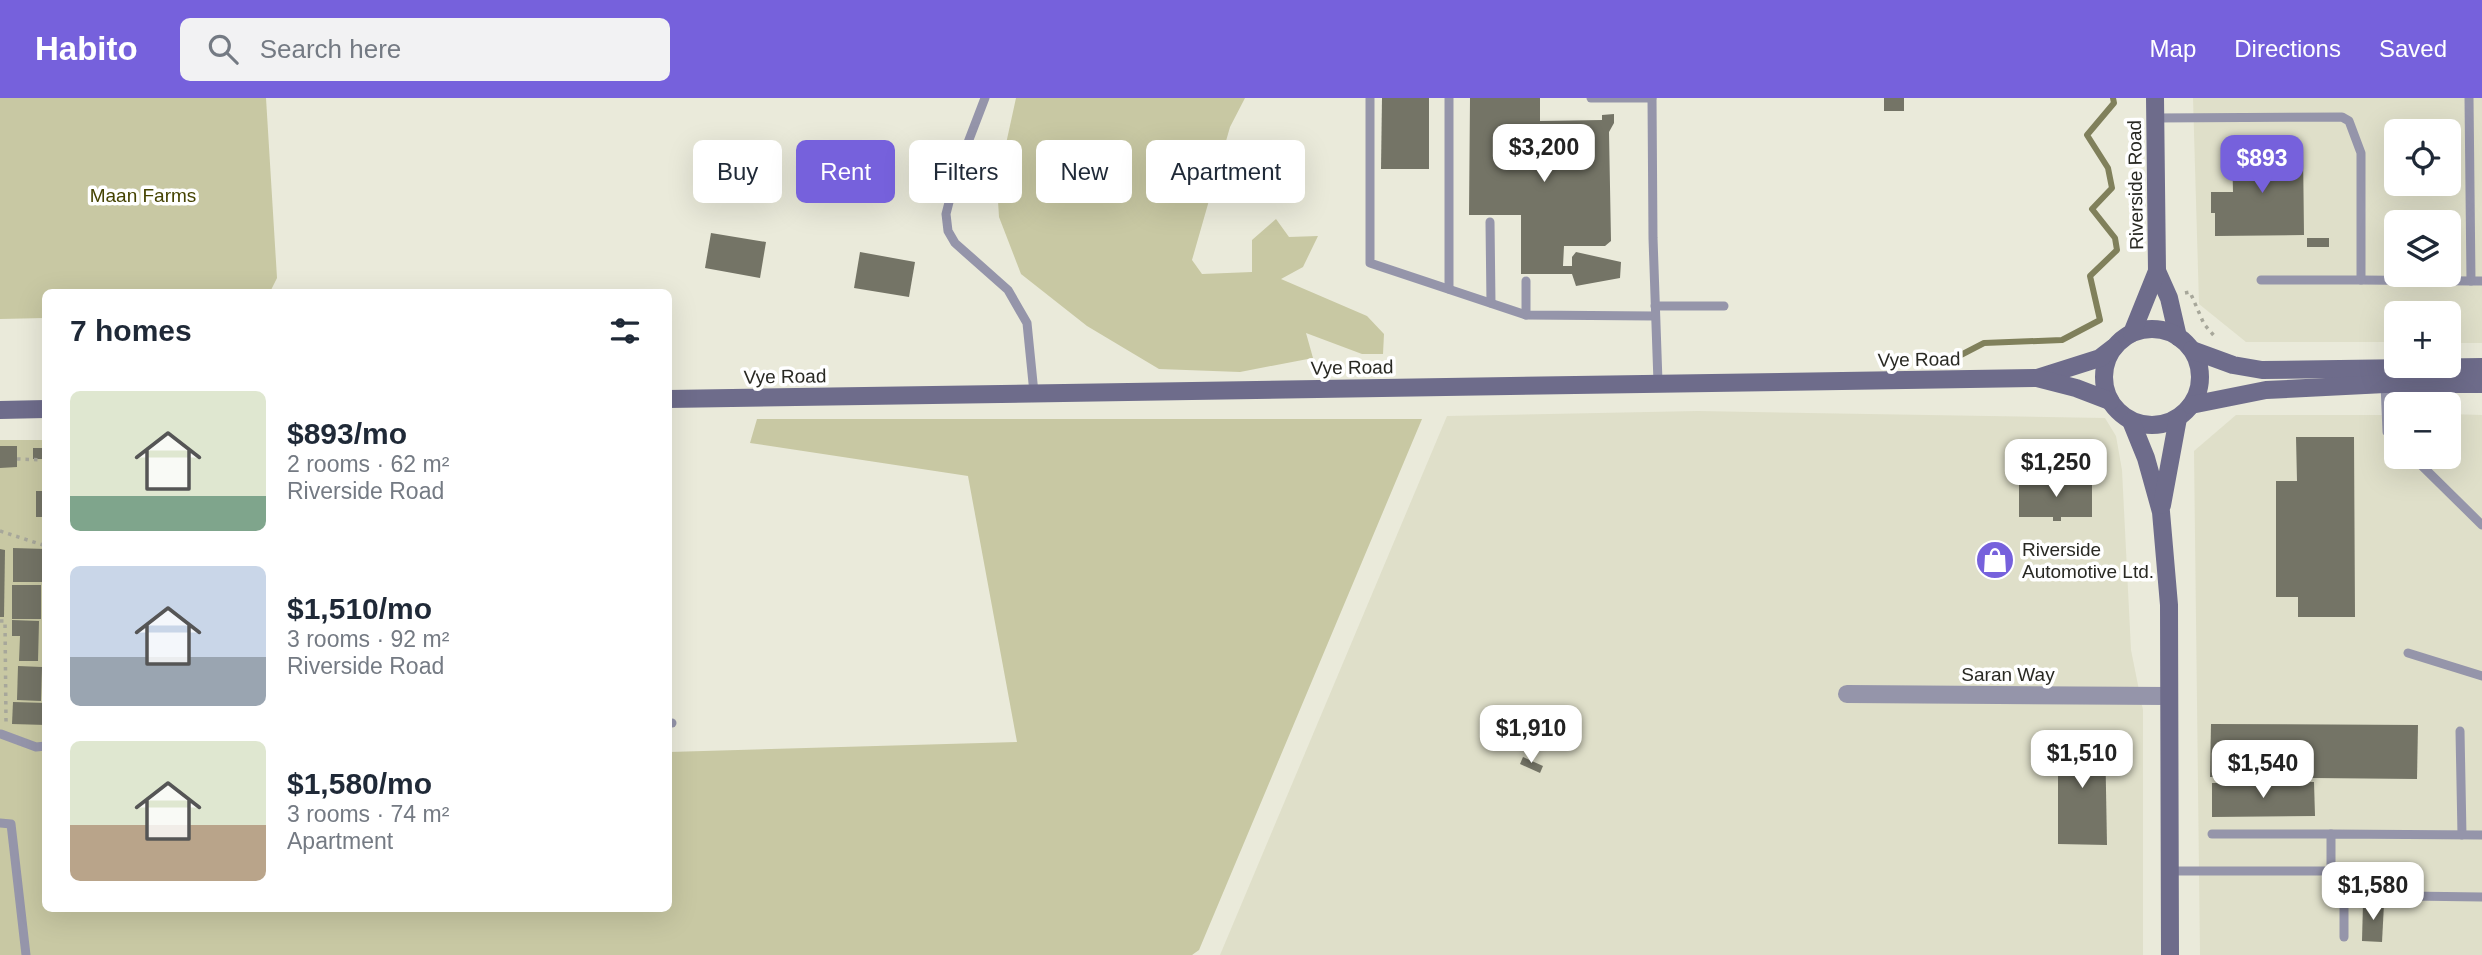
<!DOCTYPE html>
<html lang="en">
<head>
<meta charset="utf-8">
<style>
	body { margin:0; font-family:Helvetica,sans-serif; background:#f2f2f3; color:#1f2937; height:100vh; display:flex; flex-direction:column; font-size:26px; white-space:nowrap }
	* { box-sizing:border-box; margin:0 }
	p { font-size:23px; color:#747a83 }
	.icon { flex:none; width:38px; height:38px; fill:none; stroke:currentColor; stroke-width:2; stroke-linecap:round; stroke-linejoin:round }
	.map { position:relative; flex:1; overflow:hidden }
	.panel { position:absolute; left:42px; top:191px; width:630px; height:623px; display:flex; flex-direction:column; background:#fff; border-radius:10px; box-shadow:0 7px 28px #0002 }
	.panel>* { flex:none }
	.banner { position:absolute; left:693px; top:42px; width:665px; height:63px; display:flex; gap:14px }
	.fabs { position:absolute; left:2384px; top:21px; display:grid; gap:14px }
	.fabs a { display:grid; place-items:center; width:77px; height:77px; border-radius:10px; background:#fff; box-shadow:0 7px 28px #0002; font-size:35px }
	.price { position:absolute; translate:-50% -60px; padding:0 16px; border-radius:14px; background:#fff; color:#222; font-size:23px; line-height:46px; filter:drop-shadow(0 2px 4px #0008) }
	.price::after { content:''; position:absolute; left:50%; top:42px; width:21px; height:16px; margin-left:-10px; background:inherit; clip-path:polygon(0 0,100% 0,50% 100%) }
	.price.current { background:#7661dc; color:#fff }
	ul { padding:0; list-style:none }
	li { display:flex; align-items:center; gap:21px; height:175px; padding:0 28px }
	li span { display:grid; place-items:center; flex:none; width:196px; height:140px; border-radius:10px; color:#555 }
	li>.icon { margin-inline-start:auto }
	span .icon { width:84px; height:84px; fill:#fffc; stroke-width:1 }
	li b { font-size:30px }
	h2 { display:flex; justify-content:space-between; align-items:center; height:84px; padding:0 28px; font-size:30px }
	.pill { padding:0 24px; border-radius:10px; background:#fff; box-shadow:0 7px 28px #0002; font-size:24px; line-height:63px }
	.pill.current { background:#7661dc; color:#fff }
	header { display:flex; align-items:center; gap:42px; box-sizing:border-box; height:98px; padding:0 35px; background:#7661dc; color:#fff }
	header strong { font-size:33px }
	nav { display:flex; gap:38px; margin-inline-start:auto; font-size:24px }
	.search { width:490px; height:63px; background:#f2f2f3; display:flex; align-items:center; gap:18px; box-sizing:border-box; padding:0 24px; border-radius:10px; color:#747a83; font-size:26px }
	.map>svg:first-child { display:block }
	.built { fill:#dfdfc9; fill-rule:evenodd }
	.green { fill:#c8c8a3 }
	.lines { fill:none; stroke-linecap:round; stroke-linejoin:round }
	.stream { stroke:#80805b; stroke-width:6 }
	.building { fill:#747466 }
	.path { stroke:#a7a79a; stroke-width:3.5; stroke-dasharray:3.5 5; stroke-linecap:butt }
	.lane { stroke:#9595aa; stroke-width:9 }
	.street { stroke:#9595aa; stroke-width:18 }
	.secondary { stroke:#6e6c8b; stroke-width:18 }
	.labels { text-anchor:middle; stroke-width:7; stroke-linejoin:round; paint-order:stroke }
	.street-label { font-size:19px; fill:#292923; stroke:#fff }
	.park-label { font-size:19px; fill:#454302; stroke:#fff }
	.poi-label { font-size:19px; fill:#292923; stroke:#fff; text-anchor:start }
</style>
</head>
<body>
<header>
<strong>Habito</strong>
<div class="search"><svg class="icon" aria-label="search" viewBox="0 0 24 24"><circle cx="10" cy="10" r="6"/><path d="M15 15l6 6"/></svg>Search here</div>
<nav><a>Map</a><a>Directions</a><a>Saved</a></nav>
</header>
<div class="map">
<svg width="2482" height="857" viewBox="0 0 2482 857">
	<rect width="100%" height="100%" fill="#eaeada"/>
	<g class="built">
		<path d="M2193,0H2482V245H2448V215H2396V244H2246L2199,206ZM2396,33H2448V86H2396ZM2396,124H2448V177H2396Z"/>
		<polygon points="1698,313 2105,320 2116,338 2122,372 2131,552 2143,612 2143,857 1220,857 1447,318"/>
		<polygon points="2448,316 2482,317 2482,857 2200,857 2194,353 2236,317 2396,317 2396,359 2448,359"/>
	</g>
	<g class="green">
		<polygon points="0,0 266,0 277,180 270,194 46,194 45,220 0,221"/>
		<polygon points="1016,0 1245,0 1230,29 1192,162 1202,176 1252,174 1252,142 1276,121 1289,139 1318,138 1303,169 1281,181 1367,218 1384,236 1383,256 1362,256 1306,235 1313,260 1240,274 1159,271 1087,228 1021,176 999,119 997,87"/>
		<polygon points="757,321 1422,321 1199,852 1192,857 0,857 0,342 45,342 46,810 668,810 669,654 1017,644 968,378 750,345"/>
	</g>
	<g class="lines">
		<polyline class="stream" points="1957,259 1984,245 2062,242 2100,222 2090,178 2117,152 2115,140 2092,111 2112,90 2108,70 2087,37 2114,5 2113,0"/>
	</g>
	<g class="building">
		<polygon points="1382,0 1429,0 1429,71 1381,71"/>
		<polygon points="1470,0 1540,0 1540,23 1602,22 1602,17 1614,16 1614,25 1609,34 1611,143 1605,148 1564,148 1563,168 1572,168 1572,159 1576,154 1621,164 1620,180 1576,188 1572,176 1521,176 1521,117 1469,117"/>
		<rect x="1884" y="0" width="20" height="13"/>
		<polygon points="2232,52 2303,52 2304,137 2215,138 2215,115 2211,115 2211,94 2233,94"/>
		<polygon points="711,135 766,144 760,180 705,170"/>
		<rect x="2307" y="140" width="22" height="9"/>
		<polygon points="860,154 915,164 909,199 854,190"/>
		<polygon points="2296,339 2354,339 2355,519 2298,519 2298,499 2276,499 2276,383 2297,383"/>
		<polygon points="0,348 17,348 17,369 0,370"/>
		<rect x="33" y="350" width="13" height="11"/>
		<polygon points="2019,383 2092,383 2092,419 2061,419 2061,423 2053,423 2053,419 2019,419"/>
		<rect x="36" y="393" width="10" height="26"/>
		<polygon points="13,450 46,451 46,484 13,484"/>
		<polygon points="0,451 5,452 4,519 0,519"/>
		<rect x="12" y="487" width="29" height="34"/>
		<polygon points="12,522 39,523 38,563 19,563 20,538 12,538"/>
		<polygon points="18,568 42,569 41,603 17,602"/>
		<polygon points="13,604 46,605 46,627 12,626"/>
		<polygon points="2211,626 2418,627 2417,681 2210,679"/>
		<polygon points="2058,636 2105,636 2107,747 2058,746"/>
		<polygon points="1523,659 1543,668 1540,675 1520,666"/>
		<polygon points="2314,684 2315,718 2212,719 2212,685"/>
		<polygon points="2363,805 2384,806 2382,844 2362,843"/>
	</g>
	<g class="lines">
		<g class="path">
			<polyline points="2185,195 2190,194 2204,226 2216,240"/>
			<polyline points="17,361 46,362"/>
			<polyline points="0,433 46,448"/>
			<polyline points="0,523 5,523 6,624"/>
		</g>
		<g class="lane">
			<polyline points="985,0 957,73 946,116 948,133 955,145 1008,192 1027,225 1034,295"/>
			<polyline points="1370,0 1370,165 1526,217 1655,218"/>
			<polyline points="1449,0 1449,191"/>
			<polyline points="1591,0 1652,0"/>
			<polyline points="1652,0 1653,140 1658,284"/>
			<polyline points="2469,0 2471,183 2482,183"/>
			<polyline points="2155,20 2342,19 2349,23 2361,55 2361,182 2261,182"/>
			<polyline points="1490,124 1491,205"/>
			<polyline points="2361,182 2471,183"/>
			<polyline points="1526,183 1526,217"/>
			<polyline points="1655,208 1724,208"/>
			<polyline points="2385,286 2387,334 2396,342"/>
			<polyline points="2413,359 2482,427"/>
			<polyline points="2408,555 2482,578"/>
			<polyline points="668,625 672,625"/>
			<polyline points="2460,633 2462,737"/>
			<polyline points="1,636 36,649 46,648"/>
			<polyline points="0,725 11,726 26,857"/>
			<polyline points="2212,736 2331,736"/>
			<polyline points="2482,737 2331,736 2331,795 2334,797 2482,799"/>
			<polyline points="2170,773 2331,773"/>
			<polyline points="2344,797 2344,839"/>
		</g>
		<polyline class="street" points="1847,596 2169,598"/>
		<g class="secondary">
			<polyline points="2157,173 2169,200 2178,239"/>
			<circle cx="2152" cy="279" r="48"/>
			<polyline points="2132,235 2157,173 2155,0"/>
			<polyline points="2192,252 2233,267 2262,272 2482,269"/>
			<polyline points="2037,280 2100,260 2113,250"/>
			<polyline points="668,301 2037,280 2076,290 2110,303"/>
			<polyline points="2191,307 2266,292 2385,286 2482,286"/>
			<polyline points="0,312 46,311"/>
			<polyline points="2131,323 2146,360 2161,414 2169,507 2170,857"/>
			<polyline points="2162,407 2178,320"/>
		</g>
	</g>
	<defs>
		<symbol id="shop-disc" viewBox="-11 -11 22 22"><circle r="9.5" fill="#7661dc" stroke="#fff"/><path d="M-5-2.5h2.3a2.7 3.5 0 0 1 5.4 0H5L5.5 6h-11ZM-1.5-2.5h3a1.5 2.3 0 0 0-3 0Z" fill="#fff"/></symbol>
	</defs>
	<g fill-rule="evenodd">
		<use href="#shop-disc" x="1973" y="440" width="44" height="44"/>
	</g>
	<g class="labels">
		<g class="street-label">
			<text transform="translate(2135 87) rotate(-91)" y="7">Riverside Road</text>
			<text transform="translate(1919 261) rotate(-1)" y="7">Vye Road</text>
			<text transform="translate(1352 269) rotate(-1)" y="7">Vye Road</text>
			<text transform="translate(785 278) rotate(-1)" y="7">Vye Road</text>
			<text x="2008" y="583">Saran Way</text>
		</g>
		<g class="park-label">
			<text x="143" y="104">Maan Farms</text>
		</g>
		<g class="poi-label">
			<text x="2022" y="458">Riverside<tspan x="2022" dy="22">Automotive Ltd.</tspan></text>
		</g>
	</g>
</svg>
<div class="fabs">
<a><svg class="icon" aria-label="locate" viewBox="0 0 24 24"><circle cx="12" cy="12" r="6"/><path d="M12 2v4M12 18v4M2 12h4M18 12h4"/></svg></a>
<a><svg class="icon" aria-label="layers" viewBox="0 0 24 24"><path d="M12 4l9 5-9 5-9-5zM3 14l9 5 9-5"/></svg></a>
<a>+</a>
<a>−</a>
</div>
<b class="price" style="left:1544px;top:86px">$3,200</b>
<b class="price current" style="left:2262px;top:97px">$893</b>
<b class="price" style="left:2056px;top:401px">$1,250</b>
<b class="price" style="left:1531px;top:667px">$1,910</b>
<b class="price" style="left:2082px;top:692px">$1,510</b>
<b class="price" style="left:2263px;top:702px">$1,540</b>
<b class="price" style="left:2373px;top:824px">$1,580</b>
<div class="banner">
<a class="pill">Buy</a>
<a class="pill current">Rent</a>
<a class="pill">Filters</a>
<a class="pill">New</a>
<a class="pill">Apartment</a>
</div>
<section class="panel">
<h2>7 homes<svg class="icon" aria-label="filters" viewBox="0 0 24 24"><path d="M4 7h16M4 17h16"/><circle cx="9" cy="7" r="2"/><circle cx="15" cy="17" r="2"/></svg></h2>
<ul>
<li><span style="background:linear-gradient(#dfe7d0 75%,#7fa58c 0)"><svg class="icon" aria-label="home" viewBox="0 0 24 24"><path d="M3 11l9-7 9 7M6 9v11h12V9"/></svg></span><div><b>$893/mo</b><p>2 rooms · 62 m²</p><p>Riverside Road</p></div></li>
<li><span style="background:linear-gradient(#c9d6e8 65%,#9aa5b1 0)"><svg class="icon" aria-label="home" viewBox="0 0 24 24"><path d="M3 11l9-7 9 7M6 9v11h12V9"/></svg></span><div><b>$1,510/mo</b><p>3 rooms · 92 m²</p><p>Riverside Road</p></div></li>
<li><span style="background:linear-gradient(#dfe7d0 60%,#b9a48a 0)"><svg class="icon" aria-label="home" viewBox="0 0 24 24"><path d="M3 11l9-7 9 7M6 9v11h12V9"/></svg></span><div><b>$1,580/mo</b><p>3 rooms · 74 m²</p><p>Apartment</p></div></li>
</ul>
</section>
</div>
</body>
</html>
